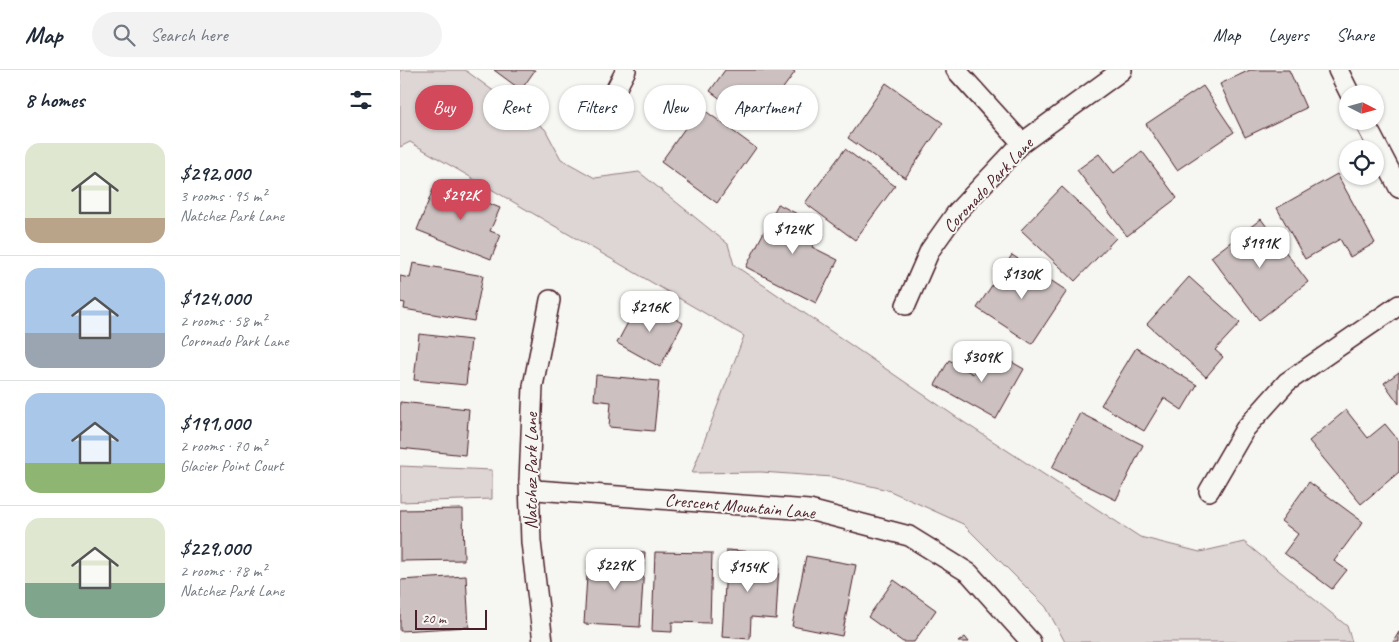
<!DOCTYPE html>
<html lang="en">
<head>
<meta charset="utf-8">
<style>
	body { margin:0; font-family:Caveat,sans-serif; background:#f2f2f3; color:#1f2937; height:100vh; display:flex; flex-direction:column; font-size:19px; white-space:nowrap }
	* { box-sizing:border-box; margin:0 }
	p { font-size:16px; color:#747a83 }
	.icon { flex:none; width:28px; height:28px; fill:none; stroke:currentColor; stroke-width:2; stroke-linecap:round; stroke-linejoin:round }
	.map { position:relative; flex:1; overflow:hidden }
	.side { display:flex; flex-direction:column; background:#fff; width:400px }
	.side>* { flex:none }
	.banner { position:absolute; left:15px; top:15px; width:475px; height:45px; display:flex; gap:10px }
	.needle { width:32px; rotate:96deg }
	.controls { position:absolute; left:939px; top:15px; display:grid; gap:10px }
	.controls a { display:grid; place-items:center; width:45px; height:45px; border-radius:50%; background:#fff; box-shadow:0 1px 4px #0004; font-size:25px }
	.scale { position:absolute; left:15px; bottom:12px; width:72px; box-sizing:border-box; padding-left:5px; border:2px solid #4a1f2b; border-top:0; font-size:14px; line-height:18px; white-space:nowrap; color:#4a1f2b; -webkit-text-stroke:4px #f6f6f2; paint-order:stroke }
	.price { position:absolute; translate:-50% -42px; padding:0 11px; border-radius:10px; background:#fff; color:#222; font-size:16px; line-height:32px; filter:drop-shadow(0 1px 2px #0008) }
	.price::after { content:''; position:absolute; left:50%; top:30px; width:15px; height:11px; margin-left:-8px; background:inherit; clip-path:polygon(0 0,100% 0,50% 100%) }
	.price.selected { background:#d1495b; color:#fff }
	ul { padding:0; list-style:none }
	li { display:flex; align-items:center; gap:15px; height:125px; padding:0 25px }
	li+li { border-top:1px solid #e0e1e3 }
	li span { display:grid; place-items:center; flex:none; width:140px; height:100px; border-radius:15px; color:#555 }
	li>.icon { margin-inline-start:auto }
	span .icon { width:60px; height:60px; fill:#fffc; stroke-width:1 }
	li b { font-size:21px }
	h2 { display:flex; justify-content:space-between; align-items:center; height:60px; padding:0 25px; font-size:21px }
	.chip { padding:0 18px; border-radius:22px; background:#fff; box-shadow:0 1px 4px #0004; font-size:18px; line-height:45px }
	.chip.selected { background:#d1495b; color:#fff }
	header { display:flex; align-items:center; gap:30px; box-sizing:border-box; height:70px; padding:0 25px; background:#fff; border-bottom:1px solid #e0e1e3 }
	header strong { font-size:24px }
	nav { display:flex; gap:28px; margin-inline-start:auto; font-size:18px }
	.search { width:350px; height:45px; background:#f2f2f3; display:flex; align-items:center; gap:12px; box-sizing:border-box; padding:0 18px; border-radius:28px; color:#747a83; font-size:19px }
	main { display:flex; flex:1; min-height:0 }
	.map>svg:first-child { display:block }
	.green { fill:#ddd6d5; stroke:#947a80 }
	.building { fill:#ccc1c0; stroke:#4a1f2b }
	.lines { fill:none; stroke-linecap:round; stroke-linejoin:round }
	.minor-casing { stroke:#4a1f2b; stroke-width:22 }
	.minor { stroke:#f6f6f2; stroke-width:19 }
	.labels { text-anchor:middle; stroke-width:4; stroke-linejoin:round; paint-order:stroke }
	.street-label { font-size:18px; fill:#4a1f2b; stroke:#f6f6f2 }
</style>
</head>
<body>
<header>
<strong>Map</strong>
<div class="search"><svg class="icon" aria-label="search" viewBox="0 0 24 24"><circle cx="10" cy="10" r="6"/><path d="M15 15l6 6"/></svg>Search here</div>
<nav><a>Map</a><a>Layers</a><a>Share</a></nav>
</header>
<main>
<section class="side">
<h2>8 homes<svg class="icon" aria-label="filters" viewBox="0 0 24 24"><path d="M4 7h16M4 17h16"/><circle cx="9" cy="7" r="2"/><circle cx="15" cy="17" r="2"/></svg></h2>
<ul>
<li><span style="background:linear-gradient(#dfe7d0 75%,#b9a48a 0)"><svg class="icon" aria-label="home" viewBox="0 0 24 24"><path d="M3 11l9-7 9 7M6 9v11h12V9"/></svg></span><div><b>$292,000</b><p>3 rooms · 95 m²</p><p>Natchez Park Lane</p></div></li>
<li><span style="background:linear-gradient(#a9c7e8 65%,#9aa5b1 0)"><svg class="icon" aria-label="home" viewBox="0 0 24 24"><path d="M3 11l9-7 9 7M6 9v11h12V9"/></svg></span><div><b>$124,000</b><p>2 rooms · 58 m²</p><p>Coronado Park Lane</p></div></li>
<li><span style="background:linear-gradient(#a9c7e8 70%,#8fb573 0)"><svg class="icon" aria-label="home" viewBox="0 0 24 24"><path d="M3 11l9-7 9 7M6 9v11h12V9"/></svg></span><div><b>$191,000</b><p>2 rooms · 70 m²</p><p>Glacier Point Court</p></div></li>
<li><span style="background:linear-gradient(#dfe7d0 65%,#7fa58c 0)"><svg class="icon" aria-label="home" viewBox="0 0 24 24"><path d="M3 11l9-7 9 7M6 9v11h12V9"/></svg></span><div><b>$229,000</b><p>2 rooms · 78 m²</p><p>Natchez Park Lane</p></div></li>
</ul>
</section>
<div class="map">
<svg width="999" height="572" viewBox="0 0 999 572">
	<rect width="100%" height="100%" fill="#f6f6f2"/>
	<filter id="ink" filterUnits="userSpaceOnUse"><feTurbulence type="fractalNoise" baseFrequency=".02" numOctaves="2"/><feDisplacementMap in="SourceGraphic" scale="10" xChannelSelector="R" yChannelSelector="G"/><feConvolveMatrix kernelMatrix="1 2 1 2 8 2 1 2 1" color-interpolation-filters="sRGB"/></filter>
	<g filter="url(#ink)">
		<g class="green">
			<polygon points="0,0 65,0 145,59 161,89 195,108 239,102 328,174 334,195 562,351 740,467 800,482 844,472 947,556 952,572 665,572 646,537 563,454 488,420 432,407 361,402 292,403 344,266 10,72 0,77"/>
			<polygon points="0,396 92,400 92,429 0,432"/>
		</g>
		<g class="building">
			<polygon points="94,0 135,0 121,20"/>
			<polygon points="325,0 392,0 395,2 356,55 310,21"/>
			<polygon points="850,0 889,0 906,38 845,67 820,14"/>
			<polygon points="486,13 543,53 505,108 448,68"/>
			<polygon points="803,16 834,62 777,100 746,54"/>
			<polygon points="300,37 356,78 317,133 261,92"/>
			<polygon points="445,79 495,116 455,170 405,133"/>
			<polygon points="742,81 777,128 727,166 677,100 699,84 714,103"/>
			<polygon points="937,104 975,173 950,187 940,169 905,189 877,138"/>
			<polygon points="36,112 100,138 90,161 101,165 91,189 17,160"/>
			<polygon points="662,117 716,168 675,211 621,160"/>
			<polygon points="378,134 422,157 412,177 438,190 416,233 346,197"/>
			<polygon points="861,149 908,212 859,250 811,187"/>
			<polygon points="612,185 667,221 632,274 577,238"/>
			<polygon points="13,193 83,206 74,251 4,239 5,233 0,232 0,206 10,208"/>
			<polygon points="789,207 840,253 815,280 823,287 806,307 747,254"/>
			<polygon points="240,230 283,253 260,297 217,273"/>
			<polygon points="19,264 71,270 66,315 14,310"/>
			<polygon points="587,278 624,299 596,349 535,315 549,290 573,304"/>
			<polygon points="736,278 797,315 782,340 764,328 744,361 701,335"/>
			<polygon points="999,302 999,334 984,313"/>
			<polygon points="196,305 259,311 254,361 209,357 211,332 194,330"/>
			<polygon points="0,332 69,339 65,385 0,378"/>
			<polygon points="946,340 968,368 985,354 999,371 999,402 961,434 909,371"/>
			<polygon points="680,343 743,375 716,430 652,398"/>
			<polygon points="909,412 963,452 934,491 947,500 932,519 884,483 898,464 881,451"/>
			<polygon points="63,439 64,490 0,491 0,440"/>
			<polygon points="217,480 245,482 240,557 184,554 188,490 217,492"/>
			<polygon points="327,480 354,482 353,492 379,494 376,549 351,547 350,569 322,567"/>
			<polygon points="255,482 312,483 310,553 272,552 272,562 252,561"/>
			<polygon points="406,486 456,495 442,566 392,556"/>
			<polygon points="66,506 69,557 0,561 0,510"/>
			<polygon points="494,510 536,540 514,572 503,572 468,547"/>
			<polygon points="999,562 999,572 993,572"/>
			<polygon points="565,567 569,572 558,572"/>
		</g>
		<g class="lines">
			<defs>
				<g id="minor">
					<polyline points="556,0 622,73"/>
					<polyline points="938,0 950,24"/>
					<polyline points="202,46 226,0"/>
					<polyline points="964,51 999,118"/>
					<polyline points="506,235 530,180 557,142 622,73 722,0"/>
					<polyline points="129,412 136,420 409,440 509,466 569,503 631,572"/>
					<polyline points="809,421 845,359 887,312 999,235"/>
					<polyline points="143,572 131,472 129,412 133,316 150,230"/>
				</g>
			</defs>
			<use href="#minor" class="minor-casing"/>
			<use href="#minor" class="minor"/>
		</g>
	</g>
	<g class="labels">
		<g class="street-label">
			<text transform="translate(588 115) rotate(-47)" y="6">Coronado Park Lane</text>
			<text transform="translate(131 401) rotate(-90)" y="6">Natchez Park Lane</text>
			<text transform="translate(340 436) rotate(5)" y="6">Crescent Mountain Lane</text>
		</g>
	</g>
</svg>
<div class="controls">
<a><svg class="needle" viewBox="-14 -14 28 28"><path d="M0-13l5 13h-10z" fill="#e53935"/><path d="M0 13l5-13h-10z" fill="#747a83"/></svg></a>
<a><svg class="icon" aria-label="locate" viewBox="0 0 24 24"><circle cx="12" cy="12" r="6"/><path d="M12 2v4M12 18v4M2 12h4M18 12h4"/></svg></a>
</div>
<div class="scale">20 m</div>
<b class="price selected" style="left:61px;top:151px">$292K</b>
<b class="price" style="left:393px;top:185px">$124K</b>
<b class="price" style="left:860px;top:199px">$191K</b>
<b class="price" style="left:622px;top:230px">$130K</b>
<b class="price" style="left:250px;top:263px">$216K</b>
<b class="price" style="left:582px;top:313px">$309K</b>
<b class="price" style="left:215px;top:521px">$229K</b>
<b class="price" style="left:348px;top:523px">$154K</b>
<div class="banner">
<a class="chip selected">Buy</a>
<a class="chip">Rent</a>
<a class="chip">Filters</a>
<a class="chip">New</a>
<a class="chip">Apartment</a>
</div>
</div>
</main>
</body>
</html>
